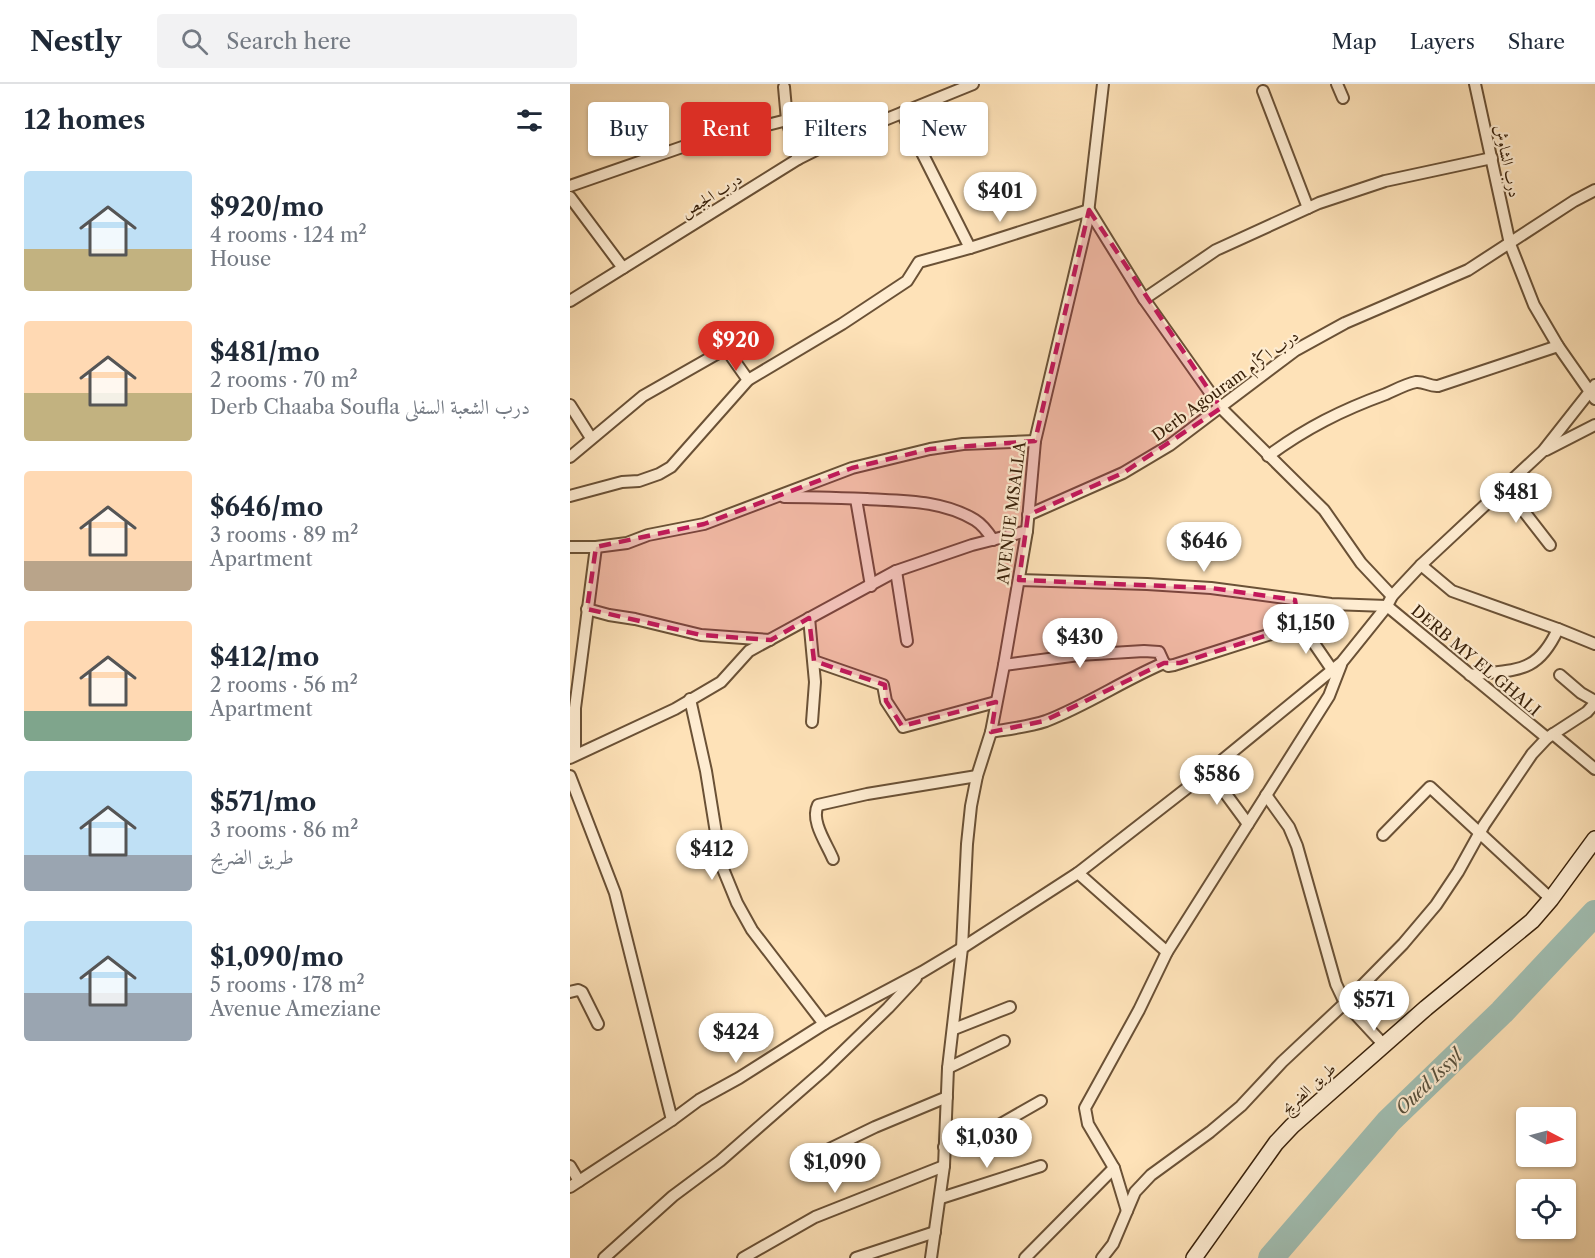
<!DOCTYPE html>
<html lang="en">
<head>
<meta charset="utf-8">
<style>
	body { margin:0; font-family:"Libre Caslon Text",Amiri,serif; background:#f2f2f3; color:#1f2937; height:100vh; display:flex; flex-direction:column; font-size:22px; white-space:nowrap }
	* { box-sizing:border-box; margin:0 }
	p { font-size:20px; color:#747a83 }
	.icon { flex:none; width:33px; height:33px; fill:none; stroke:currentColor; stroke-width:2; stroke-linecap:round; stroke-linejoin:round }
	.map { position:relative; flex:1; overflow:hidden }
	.panel { display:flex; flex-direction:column; background:#fff; width:570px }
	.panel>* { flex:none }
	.guide { position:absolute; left:18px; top:18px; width:570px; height:54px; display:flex; gap:12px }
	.needle { width:39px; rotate:96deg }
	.controls { position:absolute; left:946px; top:1023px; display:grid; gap:12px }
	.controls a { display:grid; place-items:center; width:60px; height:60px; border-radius:6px; background:#fff; box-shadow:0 2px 4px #0004; font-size:30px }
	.price { position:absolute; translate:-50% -51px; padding:0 14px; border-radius:21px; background:#fff; color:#222; font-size:20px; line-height:39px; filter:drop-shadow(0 2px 3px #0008) }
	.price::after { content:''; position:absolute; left:50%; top:36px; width:18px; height:14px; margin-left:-9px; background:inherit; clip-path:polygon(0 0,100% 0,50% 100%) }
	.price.current { background:#d93025; color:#fff }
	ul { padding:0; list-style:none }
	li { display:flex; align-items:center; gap:18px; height:150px; padding:0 24px }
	li span { display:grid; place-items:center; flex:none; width:168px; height:120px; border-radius:6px; color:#555 }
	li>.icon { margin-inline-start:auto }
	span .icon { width:72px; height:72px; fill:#fffc; stroke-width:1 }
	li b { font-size:26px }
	h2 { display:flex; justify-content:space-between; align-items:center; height:72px; padding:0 24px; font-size:26px }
	.tag { padding:0 21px; border-radius:6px; background:#fff; box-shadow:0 2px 4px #0004; font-size:21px; line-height:54px }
	.tag.current { background:#d93025; color:#fff }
	header { display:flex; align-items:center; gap:36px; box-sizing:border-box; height:84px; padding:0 30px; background:#fff; border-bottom:2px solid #e0e1e3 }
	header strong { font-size:28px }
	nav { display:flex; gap:33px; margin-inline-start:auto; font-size:21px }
	.search { width:420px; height:54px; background:#f2f2f3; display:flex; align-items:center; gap:15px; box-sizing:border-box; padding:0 21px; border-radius:6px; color:#747a83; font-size:22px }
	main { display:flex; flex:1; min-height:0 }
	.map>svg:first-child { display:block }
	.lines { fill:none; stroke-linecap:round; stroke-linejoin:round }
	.river { stroke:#a0bdb1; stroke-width:26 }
	.street-casing { stroke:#6a5136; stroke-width:14 }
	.secondary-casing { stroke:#39210a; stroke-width:18 }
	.street { stroke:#feecd1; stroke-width:10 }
	.secondary { stroke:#feecd1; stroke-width:15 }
	.marked { fill:#c2185b; fill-opacity:0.2; stroke:#c2185b; stroke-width:4.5; stroke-dasharray:12 8; stroke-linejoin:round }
	.labels { text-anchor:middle; stroke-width:4.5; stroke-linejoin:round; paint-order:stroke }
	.street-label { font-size:16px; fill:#39210a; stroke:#feecd1 }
	.water-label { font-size:18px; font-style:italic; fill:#58503c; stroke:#feecd1 }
</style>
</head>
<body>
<header>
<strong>Nestly</strong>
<div class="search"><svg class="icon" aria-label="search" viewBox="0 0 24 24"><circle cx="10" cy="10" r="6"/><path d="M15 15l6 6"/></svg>Search here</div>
<nav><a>Map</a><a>Layers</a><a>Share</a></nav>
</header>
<main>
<section class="panel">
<h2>12 homes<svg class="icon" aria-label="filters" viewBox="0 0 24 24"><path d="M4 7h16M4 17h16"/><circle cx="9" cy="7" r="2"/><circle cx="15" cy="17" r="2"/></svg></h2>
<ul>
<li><span style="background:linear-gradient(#bfe0f5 65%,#c2b280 0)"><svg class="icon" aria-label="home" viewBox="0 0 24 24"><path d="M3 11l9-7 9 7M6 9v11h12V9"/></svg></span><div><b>$920/mo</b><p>4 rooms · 124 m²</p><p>House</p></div></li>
<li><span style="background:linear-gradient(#ffd9b3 60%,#c2b280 0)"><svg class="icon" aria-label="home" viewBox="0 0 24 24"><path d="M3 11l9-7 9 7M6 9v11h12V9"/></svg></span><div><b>$481/mo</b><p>2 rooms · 70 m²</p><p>Derb Chaaba Soufla درب الشعبة السفلى</p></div></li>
<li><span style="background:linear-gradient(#ffd9b3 75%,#b9a48a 0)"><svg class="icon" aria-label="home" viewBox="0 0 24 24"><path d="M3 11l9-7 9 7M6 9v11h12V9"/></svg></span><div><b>$646/mo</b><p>3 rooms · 89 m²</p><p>Apartment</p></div></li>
<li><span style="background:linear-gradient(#ffd9b3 75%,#7fa58c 0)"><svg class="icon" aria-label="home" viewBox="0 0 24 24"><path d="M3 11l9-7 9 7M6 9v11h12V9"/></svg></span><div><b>$412/mo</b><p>2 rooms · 56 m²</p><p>Apartment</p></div></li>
<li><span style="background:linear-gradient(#bfe0f5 70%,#9aa5b1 0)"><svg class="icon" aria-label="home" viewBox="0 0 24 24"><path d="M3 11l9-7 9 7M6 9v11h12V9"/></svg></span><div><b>$571/mo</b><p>3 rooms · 86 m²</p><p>طريق الضريح</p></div></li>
<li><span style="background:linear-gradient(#bfe0f5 60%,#9aa5b1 0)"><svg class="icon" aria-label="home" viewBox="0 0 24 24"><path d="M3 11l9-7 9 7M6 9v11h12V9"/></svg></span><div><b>$1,090/mo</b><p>5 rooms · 178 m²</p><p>Avenue Ameziane</p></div></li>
</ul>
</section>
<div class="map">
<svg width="1025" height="1174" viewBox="0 0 1025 1174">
	<rect width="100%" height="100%" fill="#fee2b8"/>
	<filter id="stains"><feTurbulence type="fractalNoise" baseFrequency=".00333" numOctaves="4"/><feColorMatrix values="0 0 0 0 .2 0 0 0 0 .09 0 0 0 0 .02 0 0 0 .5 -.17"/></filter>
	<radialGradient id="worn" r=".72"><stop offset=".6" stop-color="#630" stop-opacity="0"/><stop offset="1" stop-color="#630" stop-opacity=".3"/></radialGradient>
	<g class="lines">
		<polyline class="river" points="701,1174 819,1037 932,928 1025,829"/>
		<defs>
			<g id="street">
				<polyline points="767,0 773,14"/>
				<polyline points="905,0 940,160 964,221 988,262 1025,315"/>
				<polyline points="214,3 217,36 228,75"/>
				<polyline points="693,7 738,124"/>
				<polyline points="332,29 400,164"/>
				<polyline points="0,102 118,61 217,36"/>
				<polyline points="0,113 53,184"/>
				<polyline points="574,215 646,166 749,119 815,97 922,74"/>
				<polyline points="0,217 228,75 270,54 403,0"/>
				<polyline points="0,321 21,354"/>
				<polyline points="976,366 1025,341"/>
				<path d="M698,372C736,344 772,326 816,310C825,306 836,300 846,298C854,297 860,303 868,302L988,262"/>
				<polyline points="0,373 73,312 152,267 159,269 178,296"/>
				<polyline points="935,403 980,461"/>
				<polyline points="0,412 52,398 69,397 89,390 101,383 178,296 272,240 337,197 349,178 400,164 519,126 574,215 651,324 754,426 791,479 822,512"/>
				<path d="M214,413C242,413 270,414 297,415C334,417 372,416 405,436C413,441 418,448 423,456"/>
				<polyline points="286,415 301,502"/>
				<polyline points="458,431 553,389 600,361 726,266 775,239 898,186 1004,117 1025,106"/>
				<polyline points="0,463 26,463 57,459 78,451 134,440 282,384 360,365 393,360 465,357"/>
				<polyline points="851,481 882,507 988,545 1025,560"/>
				<polyline points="326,487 337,557"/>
				<polyline points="449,496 577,500 641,504 761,520 817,522 977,654"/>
				<polyline points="17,525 39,531 65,535 131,551 200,556"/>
				<polyline points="239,534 245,598 242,638"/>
				<polyline points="728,536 765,590"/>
				<polyline points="244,577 313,601 316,617 333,643 426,618"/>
				<polyline points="434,581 509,571 574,567 589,568 594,579"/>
				<path d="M900,591C946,585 967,591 988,545"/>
				<polyline points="990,591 1011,609 1025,617"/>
				<polyline points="120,615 136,687 151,780 167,819 182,846 254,940"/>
				<path d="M421,648C439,645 458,643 476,637C517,621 554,596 594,579L598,582L604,581L704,549L728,536L725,516"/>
				<polyline points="983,650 1025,685"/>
				<polyline points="5,671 5,624 26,463"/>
				<polyline points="0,674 105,625 151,598 179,567 326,487 402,461 457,447"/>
				<polyline points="639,687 678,740"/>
				<polyline points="0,692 45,809 102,1036"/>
				<polyline points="696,711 719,743 727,762 766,900 775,919 814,961"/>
				<polyline points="813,751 860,703 981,815"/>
				<path d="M263,775C257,760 240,737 248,721L297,710L407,692"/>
				<polyline points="508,789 597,868"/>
				<polyline points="0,908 8,906 12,908 28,940"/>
				<polyline points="384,945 440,923"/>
				<polyline points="378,984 434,957"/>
				<polyline points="374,1063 422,1045 471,1017"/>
				<polyline points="245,1072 305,1043 377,1013"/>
				<polyline points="0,1082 9,1097"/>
				<polyline points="0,1103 102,1036 129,1016 169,994 254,940 352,888 392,864 508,789 639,687 772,578 817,522 822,512 851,481 973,367 1025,301"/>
				<polyline points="371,1114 471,1082"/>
				<polyline points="557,1127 544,1084 518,1040 515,1024 569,926 597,868 759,612 771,581"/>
				<polyline points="34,1174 103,1112 150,1077 255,985 318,924 346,894"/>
				<polyline points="173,1174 245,1133 374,1082"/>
				<polyline points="286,1174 365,1148"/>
				<polyline points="361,1174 374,1082 378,984 392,864 397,760 401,722 407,692 421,648 434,581 457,447 465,357 517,138 533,0"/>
				<polyline points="455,1174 544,1084"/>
				<polyline points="532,1174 543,1160 565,1108 581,1091 640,1048 671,1022 712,978 775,919 833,860 866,821 888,788 914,741 962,670 977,654 1017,628 1025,619"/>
			</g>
			<polyline id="secondary" points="624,1174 706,1059 722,1042 856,924 962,837 981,815 1025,755"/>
		</defs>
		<use href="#street" class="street-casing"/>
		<use href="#secondary" class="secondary-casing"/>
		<use href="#street" class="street"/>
		<use href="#secondary" class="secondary"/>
	</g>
	<path class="marked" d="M519,126L651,324L553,389L458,431L449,496L641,504L725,516L728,536L704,549L610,579H594L474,637L421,648L426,618L332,642L316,617L315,601L244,577L239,534L201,556L131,551L17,525L26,463L134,440L282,384L360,365L465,357Z"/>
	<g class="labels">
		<g class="street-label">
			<text transform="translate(938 77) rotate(78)" y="6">درب الشاوش</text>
			<text transform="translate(141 111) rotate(-32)" y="6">درب الجبص</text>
			<text transform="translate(655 301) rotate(-36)" y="6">Derb Agouram درب اڭرام</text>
			<text transform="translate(441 429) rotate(-83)" y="6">AVENUE MSALLA</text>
			<text transform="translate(906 576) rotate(40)" y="6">DERB MY EL GHALI</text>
			<text transform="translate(738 1004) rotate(-42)" y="6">طريق الضريح</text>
		</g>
		<g class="water-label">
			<text transform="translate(859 998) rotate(-44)" y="6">Oued Issyl</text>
		</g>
	</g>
	<rect width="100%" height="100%" filter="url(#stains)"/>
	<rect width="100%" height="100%" fill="url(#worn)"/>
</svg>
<div class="controls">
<a><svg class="needle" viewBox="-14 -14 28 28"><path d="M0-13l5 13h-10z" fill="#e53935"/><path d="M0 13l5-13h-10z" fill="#747a83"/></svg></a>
<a><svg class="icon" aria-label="locate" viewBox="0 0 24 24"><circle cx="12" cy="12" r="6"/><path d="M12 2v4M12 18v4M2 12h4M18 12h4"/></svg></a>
</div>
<b class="price" style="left:430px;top:139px">$401</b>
<b class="price current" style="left:166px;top:288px">$920</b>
<b class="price" style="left:946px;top:440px">$481</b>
<b class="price" style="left:634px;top:489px">$646</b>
<b class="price" style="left:736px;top:571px">$1,150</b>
<b class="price" style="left:510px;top:585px">$430</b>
<b class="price" style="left:647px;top:722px">$586</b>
<b class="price" style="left:142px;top:797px">$412</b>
<b class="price" style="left:804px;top:948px">$571</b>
<b class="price" style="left:166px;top:980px">$424</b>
<b class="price" style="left:417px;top:1085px">$1,030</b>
<b class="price" style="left:265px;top:1110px">$1,090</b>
<div class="guide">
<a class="tag">Buy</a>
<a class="tag current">Rent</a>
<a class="tag">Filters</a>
<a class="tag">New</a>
</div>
</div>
</main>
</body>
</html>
